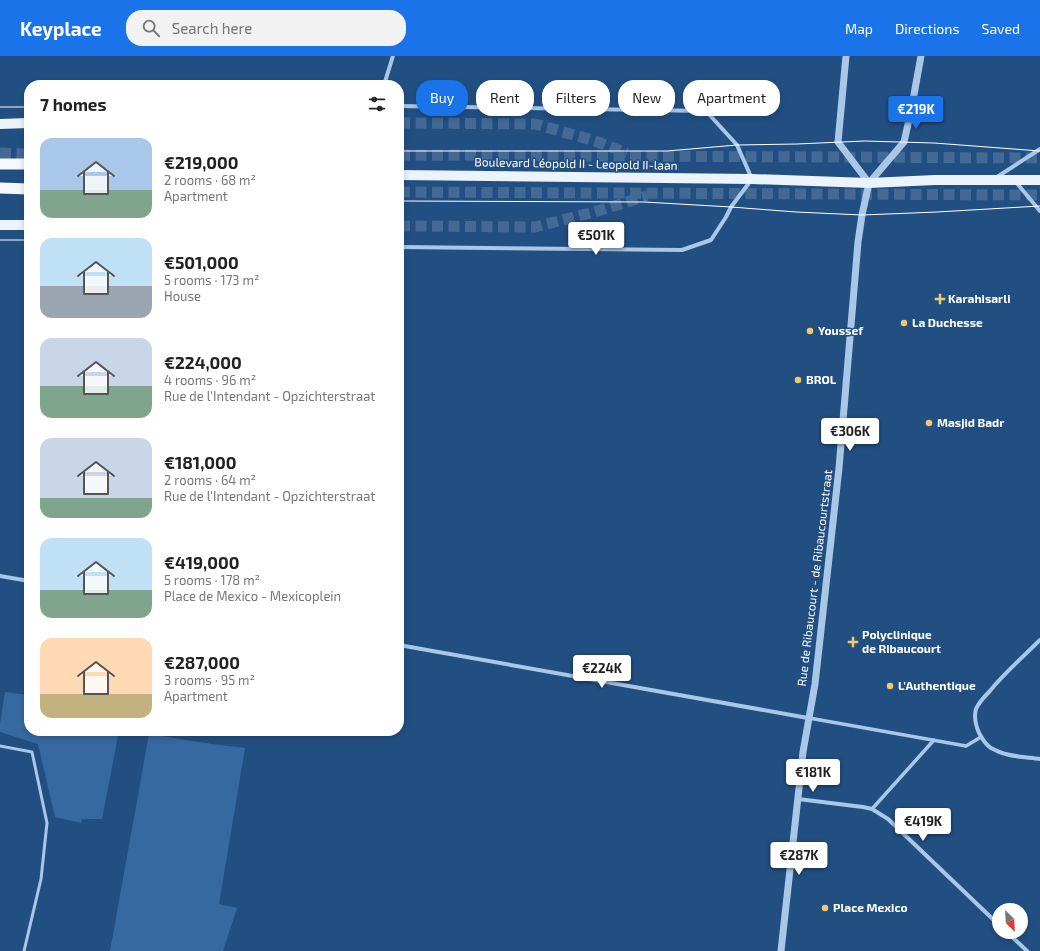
<!DOCTYPE html>
<html lang="en">
<head>
<meta charset="utf-8">
<style>
	body { margin:0; font-family:"Exo 2",sans-serif; background:#f2f2f2; color:#222; height:100vh; display:flex; flex-direction:column; font-size:15px; white-space:nowrap }
	* { box-sizing:border-box; margin:0 }
	p { font-size:13px; color:#767676 }
	.icon { flex:none; width:22px; height:22px; fill:none; stroke:currentColor; stroke-width:2; stroke-linecap:round; stroke-linejoin:round }
	.map { position:relative; flex:1; overflow:hidden }
	.side { position:absolute; left:24px; top:24px; width:380px; height:656px; display:flex; flex-direction:column; background:#fff; border-radius:16px; box-shadow:0 2px 6px #0003 }
	.side>* { flex:none }
	.guide { position:absolute; left:416px; top:24px; width:380px; height:36px; display:flex; gap:8px }
	.needle { width:26px; rotate:156deg }
	.tools { position:absolute; left:992px; top:847px; display:grid; gap:8px }
	.tools a { display:grid; place-items:center; width:36px; height:36px; border-radius:50%; background:#fff; box-shadow:0 2px 6px #0003; font-size:20px }
	.price { position:absolute; translate:-50% -34px; padding:0 9px; border-radius:4px; background:#fff; color:#222; font-size:13px; line-height:26px; filter:drop-shadow(0 1px 2px #0008) }
	.price::after { content:''; position:absolute; left:50%; top:24px; width:12px; height:9px; margin-left:-6px; background:inherit; clip-path:polygon(0 0,100% 0,50% 100%) }
	.price.active { background:#1a73e8; color:#fff }
	ul { padding:0; list-style:none }
	li { display:flex; align-items:center; gap:12px; height:100px; padding:0 16px }
	li span { display:grid; place-items:center; flex:none; width:112px; height:80px; border-radius:12px; color:#555 }
	li>.icon { margin-inline-start:auto }
	span .icon { width:48px; height:48px; fill:#fffc; stroke-width:1 }
	li b { font-size:17px }
	h2 { display:flex; justify-content:space-between; align-items:center; height:48px; padding:0 16px; font-size:17px }
	.pill { padding:0 14px; border-radius:16px; background:#fff; box-shadow:0 2px 6px #0003; font-size:14px; line-height:36px }
	.pill.active { background:#1a73e8; color:#fff }
	header { display:flex; align-items:center; gap:24px; box-sizing:border-box; height:56px; padding:0 20px; background:#1a73e8; color:#fff }
	header strong { font-size:19px }
	nav { display:flex; gap:22px; margin-inline-start:auto; font-size:14px }
	.search { width:280px; height:36px; background:#f2f2f2; display:flex; align-items:center; gap:10px; box-sizing:border-box; padding:0 14px; border-radius:16px; color:#767676; font-size:15px }
	.map>svg:first-child { display:block }
	.green { fill:#3669a0 }
	.lines { fill:none; stroke-linecap:round; stroke-linejoin:round }
	.trunk-tunnel { stroke:#436995; stroke-width:11; stroke-dasharray:11 5.5; stroke-linecap:butt }
	.service { stroke:#a9c8e8; stroke-width:3 }
	.pedestrian { stroke:#a9c8e8; stroke-width:3.5 }
	.minor { stroke:#a9c8e8; stroke-width:4 }
	.tertiary { stroke:#a9c8e8; stroke-width:7 }
	.primary { stroke:#ebf3fd; stroke-width:10 }
	.trunk { stroke:#f5f9fe; stroke-width:11 }
	.tram { stroke:#fff; stroke-width:1 }
	.poi-dot { fill:#f3c86c; stroke:#224f82; stroke-width:1.5 }
	.labels { text-anchor:middle; stroke-width:3; stroke-linejoin:round; paint-order:stroke }
	.street-label { font-size:12px; fill:#fff; stroke:#224f82 }
	.poi-label { font-size:12px; font-weight:bold; fill:#fff; stroke:#224f82; text-anchor:start }
</style>
</head>
<body>
<header>
<strong>Keyplace</strong>
<div class="search"><svg class="icon" aria-label="search" viewBox="0 0 24 24"><circle cx="10" cy="10" r="6"/><path d="M15 15l6 6"/></svg>Search here</div>
<nav><a>Map</a><a>Directions</a><a>Saved</a></nav>
</header>
<div class="map">
<svg width="1040" height="895" viewBox="0 0 1040 895">
	<rect width="100%" height="100%" fill="#224f82"/>
	<g class="green">
		<polygon points="5,636 29,639 29,675 119,675 102,763 82,763 81,767 55,761 38,688 0,676 0,668"/>
		<polygon points="149,678 212,688 245,692 219,848 237,852 223,895 110,895"/>
	</g>
	<g class="lines">
		<g class="trunk-tunnel">
			<polyline points="399,67 535,68 595,85 627,97"/>
			<polyline points="0,97 29,98"/>
			<polyline points="399,99 1040,102"/>
			<polyline points="399,136 1040,139"/>
			<polyline points="399,170 535,171 594,156 647,140"/>
		</g>
		<polyline class="service" points="0,690 32,696 47,767 41,823 24,895"/>
		<g class="pedestrian">
			<polyline points="809,662 966,690 981,681"/>
			<polyline points="872,753 934,684"/>
		</g>
		<g class="minor">
			<polyline points="384,29 393,0"/>
			<polyline points="399,50 706,55 737,89 752,123 731,151 726,161 711,184 682,194 399,191"/>
			<polyline points="997,121 1040,93"/>
			<polyline points="1015,125 1040,155"/>
			<polyline points="0,520 29,525"/>
			<path d="M1040,584C1023,601 1004,617 989,636C984,641 979,646 976,653C974,660 976,670 979,677C983,684 987,691 995,694C1008,701 1026,701 1040,703"/>
			<polyline points="399,589 808,662"/>
			<polyline points="798,743 863,751 872,753 888,763 999,869"/>
			<polyline points="1007,876 1027,895"/>
		</g>
		<g class="tertiary">
			<polyline points="846,0 838,86 869,127"/>
			<polyline points="781,895 803,696 815,628 839,412 858,186 862,159 869,127 904,86 911,55 921,0"/>
		</g>
		<g class="primary">
			<polyline points="0,68 29,67"/>
			<polyline points="399,119 752,123 869,127 935,124 1040,124"/>
			<polyline points="0,169 29,169"/>
		</g>
		<g class="trunk">
			<polyline points="0,108 29,108"/>
			<polyline points="0,132 29,133"/>
		</g>
		<g class="tram">
			<polyline points="0,51 29,51"/>
			<polyline points="399,95 667,95 737,89 797,88 865,85 934,87 1040,95"/>
			<polyline points="399,145 644,146 731,151 796,156 862,159 937,156 1040,150"/>
			<polyline points="0,184 29,184"/>
		</g>
	</g>
	<g class="poi-dot">
		<path d="M938 237h4v4h4v4h-4v4h-4v-4h-4v-4h4z"/>
		<circle cx="904" cy="267" r="4"/>
		<circle cx="810" cy="275" r="4"/>
		<circle cx="798" cy="324" r="4"/>
		<circle cx="929" cy="367" r="4"/>
		<path d="M851 580h4v4h4v4h-4v4h-4v-4h-4v-4h4z"/>
		<circle cx="890" cy="630" r="4"/>
		<circle cx="825" cy="852" r="4"/>
	</g>
	<g class="labels">
		<g class="street-label">
			<text transform="translate(576 108) rotate(1)" y="4">Boulevard Léopold II - Leopold II-laan</text>
			<text transform="translate(815 522) rotate(-83)" y="4">Rue de Ribaucourt - de Ribaucourtstraat</text>
		</g>
		<g class="poi-label">
			<text x="948" y="247">Karahisarli</text>
			<text x="912" y="271">La Duchesse</text>
			<text x="818" y="279">Youssef</text>
			<text x="806" y="328">BROL</text>
			<text x="937" y="371">Masjid Badr</text>
			<text x="862" y="583">Polyclinique<tspan x="862" dy="14">de Ribaucourt</tspan></text>
			<text x="898" y="634">L'Authentique</text>
			<text x="833" y="856">Place Mexico</text>
		</g>
	</g>
</svg>
<div class="tools">
<a><svg class="needle" viewBox="-14 -14 28 28"><path d="M0-13l5 13h-10z" fill="#e53935"/><path d="M0 13l5-13h-10z" fill="#767676"/></svg></a>
</div>
<b class="price active" style="left:916px;top:74px">€219K</b>
<b class="price" style="left:596px;top:200px">€501K</b>
<b class="price" style="left:850px;top:396px">€306K</b>
<b class="price" style="left:602px;top:633px">€224K</b>
<b class="price" style="left:813px;top:737px">€181K</b>
<b class="price" style="left:923px;top:786px">€419K</b>
<b class="price" style="left:799px;top:820px">€287K</b>
<div class="guide">
<a class="pill active">Buy</a>
<a class="pill">Rent</a>
<a class="pill">Filters</a>
<a class="pill">New</a>
<a class="pill">Apartment</a>
</div>
<section class="side">
<h2>7 homes<svg class="icon" aria-label="filters" viewBox="0 0 24 24"><path d="M4 7h16M4 17h16"/><circle cx="9" cy="7" r="2"/><circle cx="15" cy="17" r="2"/></svg></h2>
<ul>
<li><span style="background:linear-gradient(#a9c7e8 65%,#7fa58c 0)"><svg class="icon" aria-label="home" viewBox="0 0 24 24"><path d="M3 11l9-7 9 7M6 9v11h12V9"/></svg></span><div><b>€219,000</b><p>2 rooms · 68 m²</p><p>Apartment</p></div></li>
<li><span style="background:linear-gradient(#bfe0f5 60%,#9aa5b1 0)"><svg class="icon" aria-label="home" viewBox="0 0 24 24"><path d="M3 11l9-7 9 7M6 9v11h12V9"/></svg></span><div><b>€501,000</b><p>5 rooms · 173 m²</p><p>House</p></div></li>
<li><span style="background:linear-gradient(#c9d6e8 60%,#7fa58c 0)"><svg class="icon" aria-label="home" viewBox="0 0 24 24"><path d="M3 11l9-7 9 7M6 9v11h12V9"/></svg></span><div><b>€224,000</b><p>4 rooms · 96 m²</p><p>Rue de l'Intendant - Opzichterstraat</p></div></li>
<li><span style="background:linear-gradient(#c9d6e8 75%,#7fa58c 0)"><svg class="icon" aria-label="home" viewBox="0 0 24 24"><path d="M3 11l9-7 9 7M6 9v11h12V9"/></svg></span><div><b>€181,000</b><p>2 rooms · 64 m²</p><p>Rue de l'Intendant - Opzichterstraat</p></div></li>
<li><span style="background:linear-gradient(#bfe0f5 65%,#7fa58c 0)"><svg class="icon" aria-label="home" viewBox="0 0 24 24"><path d="M3 11l9-7 9 7M6 9v11h12V9"/></svg></span><div><b>€419,000</b><p>5 rooms · 178 m²</p><p>Place de Mexico - Mexicoplein</p></div></li>
<li><span style="background:linear-gradient(#ffd9b3 70%,#c2b280 0)"><svg class="icon" aria-label="home" viewBox="0 0 24 24"><path d="M3 11l9-7 9 7M6 9v11h12V9"/></svg></span><div><b>€287,000</b><p>3 rooms · 95 m²</p><p>Apartment</p></div></li>
</ul>
</section>
</div>
</body>
</html>
